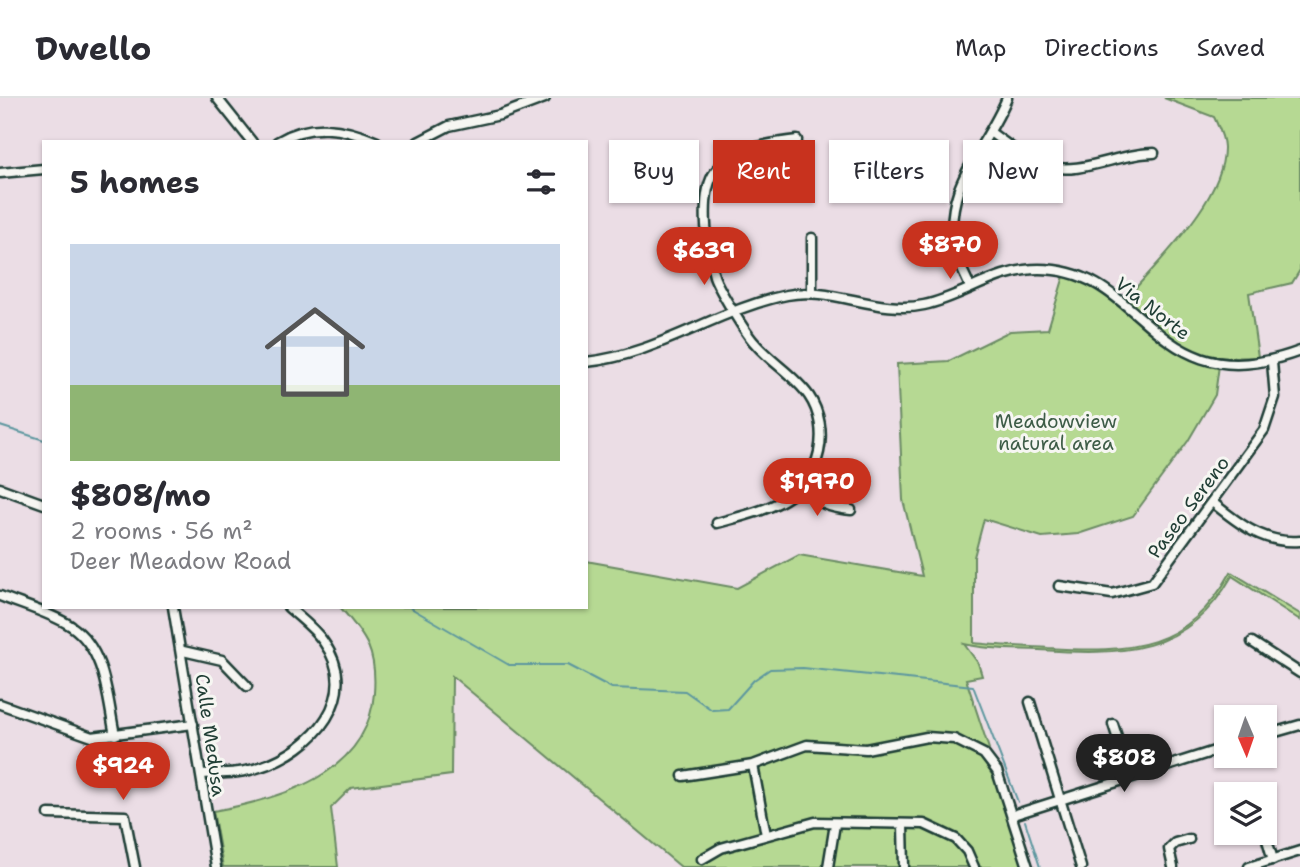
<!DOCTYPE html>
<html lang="en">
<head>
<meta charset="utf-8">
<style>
	body { margin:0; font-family:"Shantell Sans",sans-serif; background:#f2f2f3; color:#2b2b33; height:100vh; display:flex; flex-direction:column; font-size:26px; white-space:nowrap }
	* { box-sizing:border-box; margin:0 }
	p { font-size:23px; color:#7c7c81 }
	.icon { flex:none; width:38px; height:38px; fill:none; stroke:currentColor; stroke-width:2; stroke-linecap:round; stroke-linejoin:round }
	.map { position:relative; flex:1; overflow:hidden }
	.drawer { position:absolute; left:42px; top:42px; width:546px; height:469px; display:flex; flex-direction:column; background:#fff; border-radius:0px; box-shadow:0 2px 5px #0004 }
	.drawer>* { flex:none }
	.banner { position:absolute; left:609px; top:42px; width:584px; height:63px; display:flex; gap:14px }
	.needle { width:46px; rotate:178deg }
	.tools { position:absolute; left:1214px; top:607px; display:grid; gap:14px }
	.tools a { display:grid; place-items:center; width:63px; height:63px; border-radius:0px; background:#fff; box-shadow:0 2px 5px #0004; font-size:35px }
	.price { position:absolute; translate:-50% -60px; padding:0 16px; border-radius:24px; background:#c8321e; color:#fff; font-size:23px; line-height:46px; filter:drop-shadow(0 2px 4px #0008) }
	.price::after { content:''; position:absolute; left:50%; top:42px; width:21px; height:16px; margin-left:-10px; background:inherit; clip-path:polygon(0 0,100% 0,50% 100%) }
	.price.selected { background:#222; color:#fff }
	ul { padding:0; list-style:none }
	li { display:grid; align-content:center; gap:14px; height:371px; padding:0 28px }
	li span { display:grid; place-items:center; height:217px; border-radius:0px; color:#555 }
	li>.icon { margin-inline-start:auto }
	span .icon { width:126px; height:126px; fill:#fffc; stroke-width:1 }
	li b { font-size:30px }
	h2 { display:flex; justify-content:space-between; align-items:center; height:84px; padding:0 28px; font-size:30px }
	.pill { padding:0 24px; border-radius:0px; background:#fff; box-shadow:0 2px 5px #0004; font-size:24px; line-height:63px }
	.pill.selected { background:#c8321e; color:#fff }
	header { display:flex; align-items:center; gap:42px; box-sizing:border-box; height:98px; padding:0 35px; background:#fff; border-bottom:2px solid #e1e1e2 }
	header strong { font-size:33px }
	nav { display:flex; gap:38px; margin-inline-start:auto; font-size:24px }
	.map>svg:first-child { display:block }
	.green { fill:#b6d993; stroke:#6a8b64; stroke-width:2 }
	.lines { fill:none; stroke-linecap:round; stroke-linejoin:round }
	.stream { stroke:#5d979f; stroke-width:2 }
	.minor-casing { stroke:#1f3d34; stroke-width:13 }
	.minor { stroke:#f6f6f2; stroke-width:8 }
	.labels { text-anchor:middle; stroke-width:6; stroke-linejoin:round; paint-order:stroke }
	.street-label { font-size:19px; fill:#1f3d34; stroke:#f6f6f2 }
	.park-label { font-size:19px; fill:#3d5c47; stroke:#f6f6f2 }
</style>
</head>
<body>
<header>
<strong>Dwello</strong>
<nav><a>Map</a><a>Directions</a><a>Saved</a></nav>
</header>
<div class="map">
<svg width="1300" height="769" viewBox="0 0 1300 769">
	<rect width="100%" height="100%" fill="#ebdde5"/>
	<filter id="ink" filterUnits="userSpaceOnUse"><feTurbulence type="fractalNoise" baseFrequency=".0143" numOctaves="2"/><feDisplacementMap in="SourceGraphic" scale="14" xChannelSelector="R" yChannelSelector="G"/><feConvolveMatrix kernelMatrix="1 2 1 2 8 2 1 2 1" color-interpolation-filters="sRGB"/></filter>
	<g filter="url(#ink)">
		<path class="green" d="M1164,0H1300V172L1292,185L1249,195L1258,259L1220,260L1215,297L1188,343L1133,418L1078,436L1042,439L984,421L974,459V545C998,548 1024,548 1048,550C1131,555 1188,552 1231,474L1300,516V522L1232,478C1187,558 1121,557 1039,552C1015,551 988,552 964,546L978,565L982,578L966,581L989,651L982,659L999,689L1023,769H681L452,578L451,677L351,690L331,710L338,769H223L213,713C280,701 368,677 374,595C377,554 367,540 340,509H586V463L737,490L799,457L922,478L903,402L897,266L949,263L1010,233L1048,231L1064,178L1088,186L1115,204L1127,200C1159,162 1225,101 1224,49C1224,39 1218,28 1214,19Z"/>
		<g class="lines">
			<g class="stream">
				<polyline points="0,328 44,342"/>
				<polyline points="409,509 509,567 568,567 612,590 685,593 712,612 728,611 754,582 770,571 803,570 973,588 1018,704"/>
				<polyline points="1025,723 1040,769"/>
			</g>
			<defs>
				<g id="minor">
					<polyline points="217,0 252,44"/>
					<path d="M990,34C1007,46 1026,62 1046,68C1081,78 1118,55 1154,55"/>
					<path d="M277,44C310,24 343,29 377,44"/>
					<polyline points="418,44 449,28 500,17 545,0"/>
					<polyline points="0,75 44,71"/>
					<path d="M970,189C965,176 956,162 954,149C943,86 985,53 1007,0"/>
					<polyline points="812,195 812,140"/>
					<path d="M586,264C657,257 718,211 787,197C832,188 878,217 924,207C963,199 996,171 1039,171C1149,171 1152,308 1300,253"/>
					<path d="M804,389C818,406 829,410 851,412"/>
					<polyline points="0,390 44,406"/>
					<path d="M1212,404C1239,426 1264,446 1300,443"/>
					<path d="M717,425C761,413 808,404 819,354C823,335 820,314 809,298C793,275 765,261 749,238C741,227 718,190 714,178C707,153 699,95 715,74C733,49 770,46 797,42"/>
					<polyline points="1059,488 1112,496 1152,485 1264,332 1275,299 1272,264"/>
					<path d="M0,498C22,507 51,515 71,528C106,552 107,599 115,637"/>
					<polyline points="173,509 216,769"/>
					<polyline points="1252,544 1300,575"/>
					<polyline points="183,553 222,562 247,588"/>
					<polyline points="1030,604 1081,769"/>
					<polyline points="0,606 92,639 193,626"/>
					<polyline points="1113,626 1130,679"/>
					<polyline points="1265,637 1300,627"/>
					<polyline points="753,667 807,647 866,651 927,639 954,641 984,656 997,673 1028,769"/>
					<path d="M201,676C221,675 241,676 260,669C313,652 363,598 323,543C314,530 300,520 288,509"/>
					<polyline points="683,678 753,667 766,737"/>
					<polyline points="49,716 125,718 135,769"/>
					<polyline points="1013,717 1227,649"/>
					<polyline points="903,727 904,769"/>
					<polyline points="1265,735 1273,762"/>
					<polyline points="702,761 721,750 815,724 924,726 956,741 967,753 974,769"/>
					<polyline points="828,769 835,726"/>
					<polyline points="1173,769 1169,751 1175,745 1189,741"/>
					<polyline points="1249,769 1300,753"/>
				</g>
			</defs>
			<use href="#minor" class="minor-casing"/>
			<use href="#minor" class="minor"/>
		</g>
	</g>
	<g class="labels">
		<g class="street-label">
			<text transform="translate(1153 210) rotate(38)" y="7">Via Norte</text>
			<text transform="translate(1188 409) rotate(-53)" y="7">Paseo Sereno</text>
			<text transform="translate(211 637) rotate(82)" y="7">Calle Medusa</text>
		</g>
		<g class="park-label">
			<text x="1056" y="330">Meadowview<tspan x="1056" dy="22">natural area</tspan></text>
		</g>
	</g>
</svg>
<div class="tools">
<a><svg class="needle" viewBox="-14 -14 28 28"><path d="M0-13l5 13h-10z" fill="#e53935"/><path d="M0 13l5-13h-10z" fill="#7c7c81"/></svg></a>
<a><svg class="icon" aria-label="layers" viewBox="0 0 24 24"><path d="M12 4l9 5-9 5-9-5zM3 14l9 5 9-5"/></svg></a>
</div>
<b class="price" style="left:950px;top:183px">$870</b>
<b class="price" style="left:704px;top:189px">$639</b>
<b class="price" style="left:817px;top:420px">$1,970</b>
<b class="price selected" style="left:1124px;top:696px">$808</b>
<b class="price" style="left:123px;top:704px">$924</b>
<div class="banner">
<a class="pill">Buy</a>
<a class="pill selected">Rent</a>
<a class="pill">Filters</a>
<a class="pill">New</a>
</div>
<section class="drawer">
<h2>5 homes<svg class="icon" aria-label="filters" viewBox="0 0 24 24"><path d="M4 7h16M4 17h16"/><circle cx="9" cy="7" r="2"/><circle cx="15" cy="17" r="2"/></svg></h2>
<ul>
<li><span style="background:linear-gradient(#c9d6e8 65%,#8fb573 0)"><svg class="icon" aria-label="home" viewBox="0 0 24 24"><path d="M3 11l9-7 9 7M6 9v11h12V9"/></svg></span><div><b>$808/mo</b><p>2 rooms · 56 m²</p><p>Deer Meadow Road</p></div></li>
</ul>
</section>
</div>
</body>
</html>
